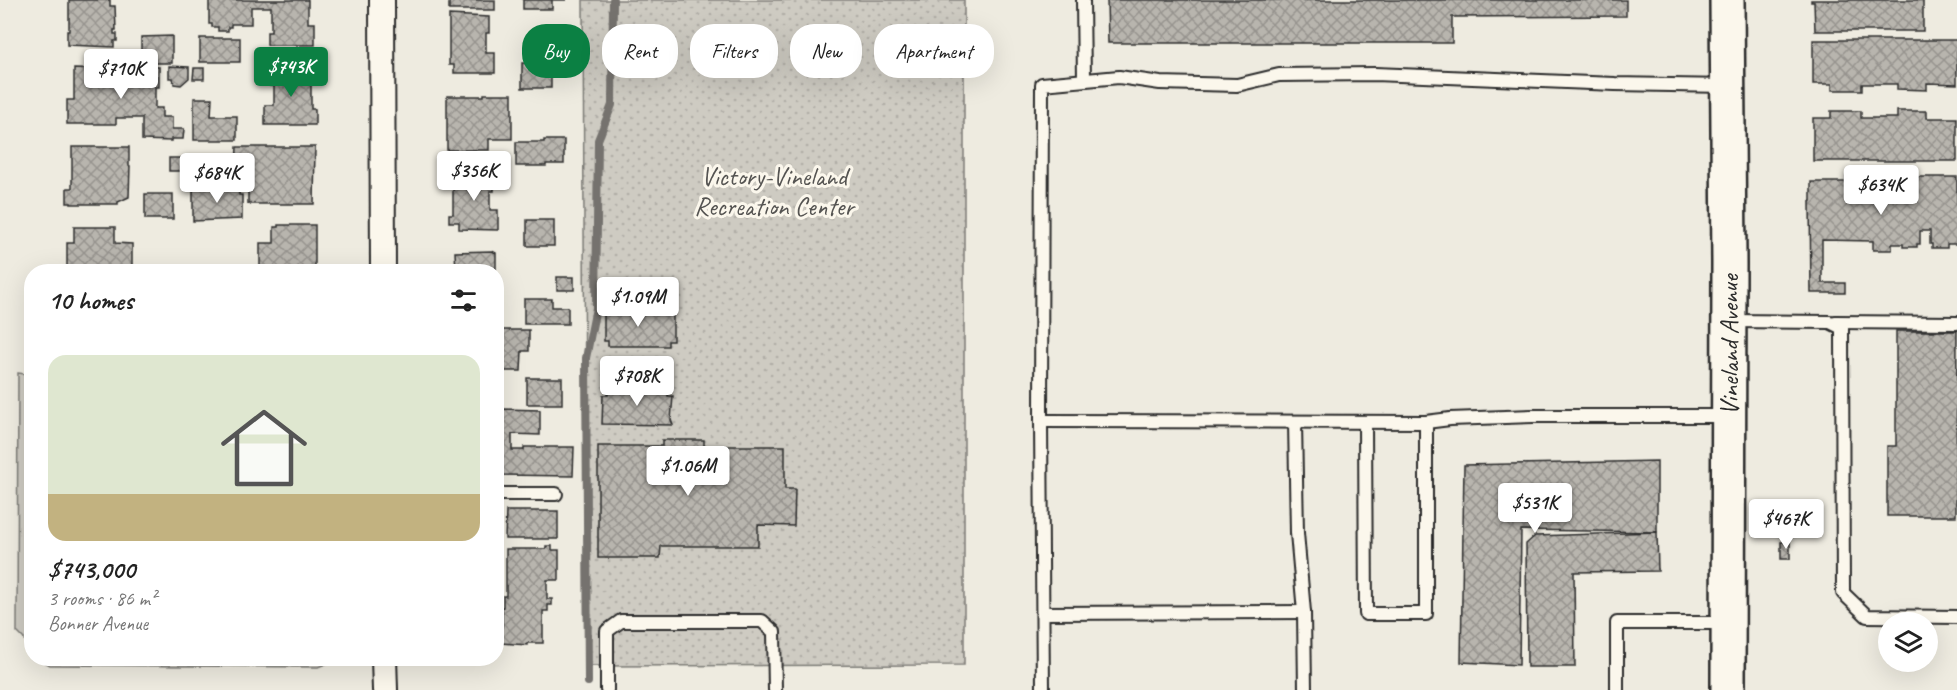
<!DOCTYPE html>
<html lang="en">
<head>
<meta charset="utf-8">
<style>
	body { margin:0; font-family:Caveat,sans-serif; background:#f2f2f2; color:#222; height:100vh; display:flex; flex-direction:column; font-size:22px; white-space:nowrap }
	* { box-sizing:border-box; margin:0 }
	p { font-size:20px; color:#767676 }
	.icon { flex:none; width:33px; height:33px; fill:none; stroke:currentColor; stroke-width:2; stroke-linecap:round; stroke-linejoin:round }
	.map { position:relative; flex:1; overflow:hidden }
	.sheet { position:absolute; left:24px; top:264px; width:480px; height:402px; display:flex; flex-direction:column; background:#fff; border-radius:24px; box-shadow:0 6px 24px #0002 }
	.sheet>* { flex:none }
	.top-card { position:absolute; left:522px; top:24px; width:570px; height:54px; display:flex; gap:12px }
	.controls { position:absolute; left:1878px; top:612px; display:grid; gap:12px }
	.controls a { display:grid; place-items:center; width:60px; height:60px; border-radius:50%; background:#fff; box-shadow:0 6px 24px #0002; font-size:30px }
	.price { position:absolute; translate:-50% -51px; padding:0 14px; border-radius:6px; background:#fff; color:#222; font-size:20px; line-height:39px; filter:drop-shadow(0 2px 3px #0008) }
	.price::after { content:''; position:absolute; left:50%; top:36px; width:18px; height:14px; margin-left:-9px; background:inherit; clip-path:polygon(0 0,100% 0,50% 100%) }
	.price.active { background:#0b8043; color:#fff }
	ul { padding:0; list-style:none }
	li { display:grid; align-content:center; gap:12px; height:318px; padding:0 24px }
	li span { display:grid; place-items:center; height:186px; border-radius:18px; color:#555 }
	li>.icon { margin-inline-start:auto }
	span .icon { width:108px; height:108px; fill:#fffc; stroke-width:1 }
	li b { font-size:26px }
	h2 { display:flex; justify-content:space-between; align-items:center; height:72px; padding:0 24px; font-size:26px }
	.chip { padding:0 21px; border-radius:24px; background:#fff; box-shadow:0 6px 24px #0002; font-size:21px; line-height:54px }
	.chip.active { background:#0b8043; color:#fff }
	.map>svg:first-child { display:block }
	.grass { fill:#cecbc2; stroke:#7c7b76; stroke-width:1.5 }
	.park { fill:url(#park-dots); stroke:#7c7b76; stroke-width:1.5 }
	.lines { fill:none; stroke-linecap:round; stroke-linejoin:round }
	.stream { stroke:#74726e; stroke-width:8 }
	.building { fill:url(#building-cross-hatch); stroke:#2b2b2b; stroke-width:1.5 }
	.service-casing { stroke:#2b2b2b; stroke-width:16 }
	.minor-casing { stroke:#2b2b2b; stroke-width:28 }
	.secondary-casing { stroke:#2b2b2b; stroke-width:38 }
	.service { stroke:#fbf7ec; stroke-width:12 }
	.minor { stroke:#fbf7ec; stroke-width:24 }
	.secondary { stroke:#fbf7ec; stroke-width:33 }
	.labels { text-anchor:middle; stroke-width:6; stroke-linejoin:round; paint-order:stroke }
	.park-label { font-size:26px; fill:#545351; stroke:#fbf7ec }
	.street-label { font-size:26px; fill:#2b2b2b; stroke:#fbf7ec }
</style>
</head>
<body>
<div class="map">
<svg width="1957" height="690" viewBox="0 0 1957 690">
	<defs>
		<pattern id="park-dots" width="8" height="8" patternUnits="userSpaceOnUse" patternTransform="scale(1.5)"><rect width="8" height="8" fill="#cecbc2"/><path d="M2 2h.1M6 6h.1" fill="none" stroke="#b1aea7" stroke-width="1.8" stroke-linecap="round"/></pattern>
		<pattern id="building-cross-hatch" width="8" height="8" patternUnits="userSpaceOnUse" patternTransform="scale(1.5)"><rect width="8" height="8" fill="#b8b5ae"/><path d="M0 0l8 8M0 8l8-8" fill="none" stroke="#96938e"/></pattern>
	</defs>
	<rect width="100%" height="100%" fill="#eeebe0"/>
	<filter id="ink" filterUnits="userSpaceOnUse"><feTurbulence type="fractalNoise" baseFrequency=".0167" numOctaves="2"/><feDisplacementMap in="SourceGraphic" scale="12" xChannelSelector="R" yChannelSelector="G"/><feConvolveMatrix kernelMatrix="1 2 1 2 8 2 1 2 1" color-interpolation-filters="sRGB"/></filter>
	<g filter="url(#ink)">
		<g class="grass">
			<polygon points="18,373 32,375 31,646 17,632"/>
			<polygon points="39,659 333,659 331,662 318,667 50,665"/>
		</g>
		<polygon class="park" points="583,0 964,0 964,665 586,666"/>
		<g class="lines">
			<polyline class="stream" points="588,682 586,358 596,308 598,140 612,105 613,0"/>
		</g>
		<g class="building">
			<polygon points="69,0 110,0 110,6 115,6 116,30 114,30 114,34 117,34 117,41 114,41 114,47 67,45 67,31 69,31"/>
			<polygon points="209,0 308,0 308,23 315,23 315,45 267,45 267,32 271,32 271,7 251,7 251,24 231,24 231,27 228,27 228,31 218,31 218,27 212,27 212,24 209,24"/>
			<rect x="449" y="0" width="46" height="10"/>
			<polygon points="523,0 566,0 552,0 552,9 523,9"/>
			<polygon points="1107,0 1626,0 1626,16 1452,17 1452,43 1108,43"/>
			<polygon points="1811,0 1923,0 1923,31 1815,31 1814,2 1811,2"/>
			<polygon points="449,15 489,17 489,33 486,33 486,53 495,53 495,73 454,73 454,65 449,65"/>
			<polygon points="172,36 172,63 141,63 141,37"/>
			<rect x="200" y="38" width="40" height="24"/>
			<polygon points="1813,40 1957,40 1957,84 1927,83 1927,90 1897,89 1897,84 1862,84 1862,90 1832,90 1832,84 1813,84"/>
			<rect x="522" y="63" width="29" height="25"/>
			<polygon points="110,66 159,67 159,87 155,87 155,108 162,108 162,117 172,117 172,129 184,129 183,139 171,139 171,141 142,140 142,118 116,118 116,124 67,124 67,100 74,100 74,69 110,70"/>
			<polygon points="169,66 189,67 189,78 181,85 174,84 173,78 169,78"/>
			<polygon points="194,68 204,68 204,79 193,79"/>
			<polygon points="274,68 311,68 311,109 315,109 315,125 265,125 265,105 274,105 274,86 270,86 270,70 274,70"/>
			<polygon points="484,94 512,94 512,139 489,139 489,150 447,150 447,96 484,96"/>
			<polygon points="194,98 212,98 211,116 237,116 237,140 194,140"/>
			<polygon points="1831,111 1861,111 1861,118 1897,118 1897,111 1927,111 1927,118 1957,118 1957,161 1813,161 1813,118 1831,118"/>
			<polygon points="544,140 564,140 564,164 546,164 546,166 516,166 516,142 544,142"/>
			<polygon points="72,147 129,147 129,166 130,166 129,197 118,202 118,204 71,204 71,203 67,203 67,188 72,188"/>
			<polygon points="237,147 315,147 314,204 248,204 248,178 242,178 242,166 236,166"/>
			<rect x="169" y="158" width="22" height="13"/>
			<polygon points="453,174 494,174 494,191 490,191 490,210 498,210 498,230 459,229 459,222 449,222 449,214 453,214"/>
			<polygon points="1846,177 1957,177 1957,244 1947,244 1947,248 1932,248 1932,244 1930,244 1930,231 1920,231 1920,244 1917,244 1917,247 1903,247 1903,244 1892,244 1892,250 1873,250 1873,241 1822,240 1822,283 1845,283 1845,293 1811,293 1810,201 1811,201 1811,182 1846,182"/>
			<polygon points="239,187 239,195 242,195 242,219 193,221 193,188"/>
			<rect x="145" y="194" width="28" height="25"/>
			<rect x="527" y="220" width="27" height="26"/>
			<polygon points="278,225 315,225 315,268 313,272 269,272 269,267 260,267 260,243 274,243 274,227 278,227"/>
			<polygon points="74,227 115,227 115,243 132,244 132,272 74,272 74,268 67,268 67,243 74,243"/>
			<polygon points="492,251 496,253 496,269 492,269 492,272 453,272 456,271 455,252"/>
			<rect x="557" y="277" width="17" height="13"/>
			<polygon points="524,299 552,299 552,307 568,307 568,324 524,324"/>
			<polygon points="604,311 673,312 673,341 668,341 668,346 608,346 608,341 604,341"/>
			<polygon points="496,330 529,330 529,351 522,351 521,371 497,371 497,387"/>
			<polygon points="1896,331 1957,331 1956,516 1887,516 1887,446 1896,446"/>
			<rect x="527" y="378" width="35" height="26"/>
			<polygon points="608,389 668,390 668,396 673,396 671,420 673,425 602,424 603,395 608,395"/>
			<polygon points="503,409 540,410 540,435 512,434 512,450 524,450 524,447 574,447 573,476 496,475 496,412 503,412"/>
			<polygon points="662,440 704,440 704,446 785,446 785,489 795,489 794,526 758,525 758,546 661,546 660,558 598,558 598,446 662,446"/>
			<polygon points="1657,461 1657,532 1521,530 1519,665 1461,662 1464,465"/>
			<polygon points="506,511 558,511 558,539 505,539"/>
			<polygon points="1657,532 1658,571 1574,572 1575,667 1527,667 1526,544 1535,536"/>
			<rect x="1781" y="542" width="9" height="17"/>
			<polygon points="546,546 552,546 552,550 559,550 559,580 547,580 547,599 552,599 552,605 548,605 548,611 543,611 543,643 527,643 527,645 501,643 500,627 502,627 502,607 503,607 503,596 506,596 506,549 546,549"/>
		</g>
		<g class="lines">
			<defs>
				<g id="service">
					<polyline points="1083,0 1084,80"/>
					<polyline points="1729,321 1830,322 1842,328 1843,593 1867,616 1957,617"/>
					<polyline points="1835,322 1957,323"/>
					<polyline points="1041,421 1426,422 1450,419 1533,416 1727,416"/>
					<polyline points="1295,422 1297,533 1304,612 1305,690"/>
					<polyline points="1365,422 1366,614 1426,614 1426,422"/>
					<polyline points="496,494 556,494"/>
					<polyline points="1043,613 1304,612"/>
					<polyline points="607,690 607,631 621,621 762,621 774,632 775,690"/>
					<polyline points="1043,690 1041,421 1042,84 1119,77 1160,83 1237,85 1279,75 1375,74 1615,84 1727,86"/>
					<polyline points="1617,690 1617,623 1728,623"/>
				</g>
				<g id="minor">
					<polyline points="382,0 383,272"/>
					<polyline points="384,658 385,690"/>
				</g>
				<polyline id="secondary" points="1727,0 1729,263 1728,690"/>
			</defs>
			<use href="#service" class="service-casing"/>
			<use href="#minor" class="minor-casing"/>
			<use href="#secondary" class="secondary-casing"/>
			<use href="#service" class="service"/>
			<use href="#minor" class="minor"/>
			<use href="#secondary" class="secondary"/>
		</g>
	</g>
	<g class="labels">
		<g class="park-label">
			<text x="774" y="185">Victory-Vineland<tspan x="774" dy="30">Recreation Center</tspan></text>
		</g>
		<g class="street-label">
			<text transform="translate(1729 345) rotate(-90)" y="9">Vineland Avenue</text>
		</g>
	</g>
</svg>
<div class="controls">
<a><svg class="icon" aria-label="layers" viewBox="0 0 24 24"><path d="M12 4l9 5-9 5-9-5zM3 14l9 5 9-5"/></svg></a>
</div>
<b class="price active" style="left:291px;top:98px">$743K</b>
<b class="price" style="left:121px;top:100px">$710K</b>
<b class="price" style="left:474px;top:202px">$356K</b>
<b class="price" style="left:217px;top:204px">$684K</b>
<b class="price" style="left:1881px;top:216px">$634K</b>
<b class="price" style="left:638px;top:328px">$1.09M</b>
<b class="price" style="left:637px;top:407px">$708K</b>
<b class="price" style="left:688px;top:497px">$1.06M</b>
<b class="price" style="left:1535px;top:534px">$531K</b>
<b class="price" style="left:1786px;top:550px">$467K</b>
<div class="top-card">
<a class="chip active">Buy</a>
<a class="chip">Rent</a>
<a class="chip">Filters</a>
<a class="chip">New</a>
<a class="chip">Apartment</a>
</div>
<section class="sheet">
<h2>10 homes<svg class="icon" aria-label="filters" viewBox="0 0 24 24"><path d="M4 7h16M4 17h16"/><circle cx="9" cy="7" r="2"/><circle cx="15" cy="17" r="2"/></svg></h2>
<ul>
<li><span style="background:linear-gradient(#dfe7d0 75%,#c2b280 0)"><svg class="icon" aria-label="home" viewBox="0 0 24 24"><path d="M3 11l9-7 9 7M6 9v11h12V9"/></svg></span><div><b>$743,000</b><p>3 rooms · 86 m²</p><p>Bonner Avenue</p></div></li>
</ul>
</section>
</div>
</body>
</html>
